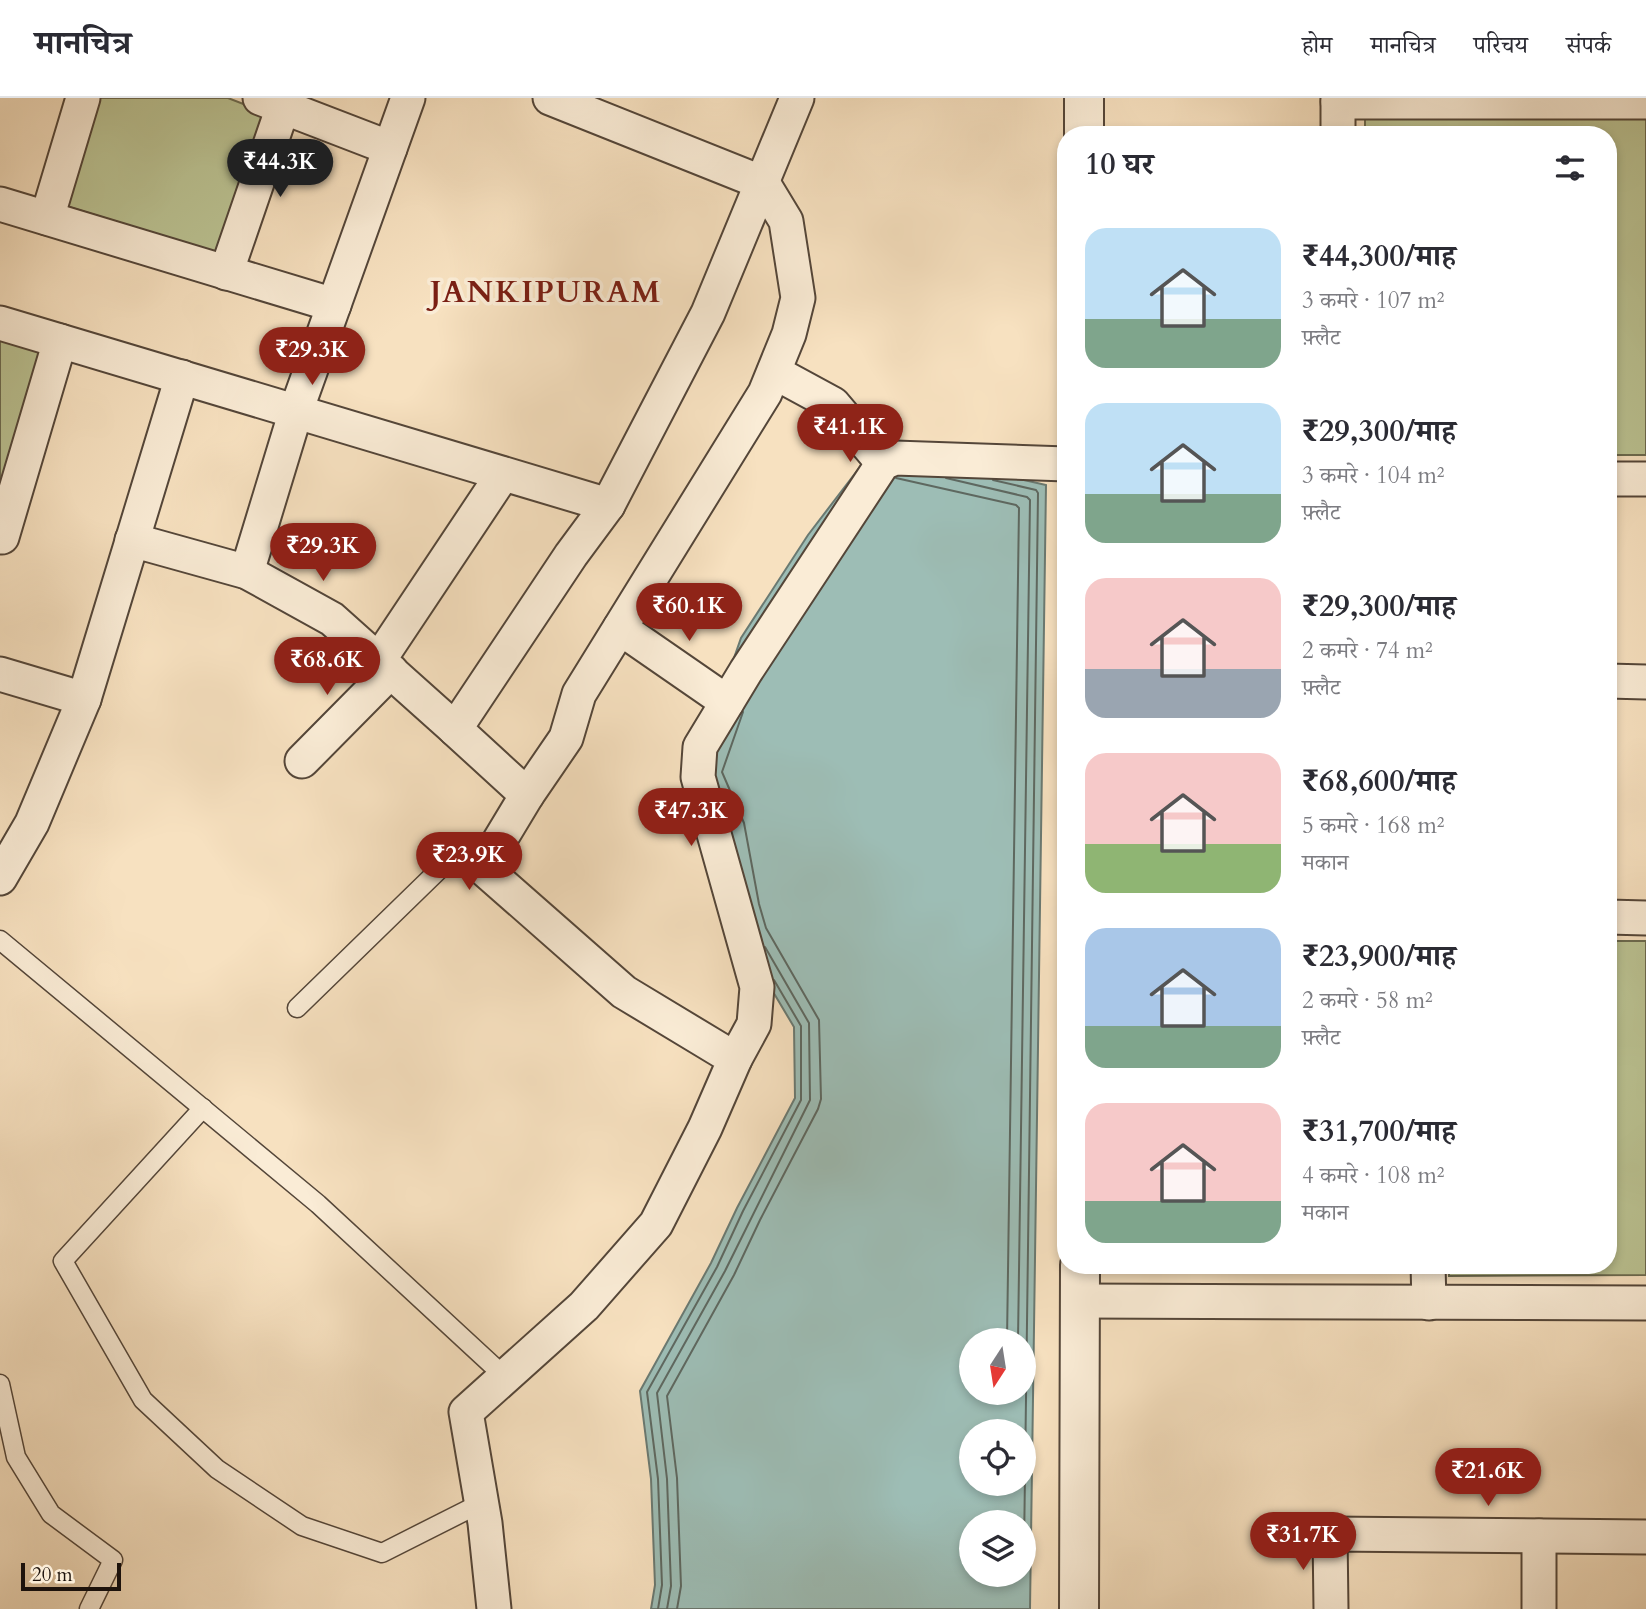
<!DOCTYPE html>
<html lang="hi">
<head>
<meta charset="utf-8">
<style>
	body { margin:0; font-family:Cardo,"Noto Serif Devanagari",serif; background:#f2f2f3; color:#2b2b33; height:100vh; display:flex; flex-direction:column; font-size:26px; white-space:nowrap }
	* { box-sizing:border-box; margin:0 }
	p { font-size:23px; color:#7c7c81 }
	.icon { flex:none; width:38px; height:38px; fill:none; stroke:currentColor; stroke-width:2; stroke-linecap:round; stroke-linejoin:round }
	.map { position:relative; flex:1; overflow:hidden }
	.panel { position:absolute; left:1057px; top:28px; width:560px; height:1148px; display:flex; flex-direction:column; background:#fff; border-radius:28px; box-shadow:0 4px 10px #0003 }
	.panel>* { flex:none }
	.needle { width:46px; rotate:192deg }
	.fabs { position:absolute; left:959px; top:1230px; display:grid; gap:14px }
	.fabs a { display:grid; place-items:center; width:77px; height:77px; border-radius:50%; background:#fff; box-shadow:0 4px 10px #0003; font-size:35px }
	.scale { position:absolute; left:21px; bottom:18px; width:100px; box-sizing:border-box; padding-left:7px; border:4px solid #1e130c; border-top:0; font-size:19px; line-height:24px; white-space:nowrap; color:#1e130c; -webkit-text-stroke:5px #faecd6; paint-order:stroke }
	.price { position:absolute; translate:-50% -60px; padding:0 16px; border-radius:24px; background:#8f2418; color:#fff; font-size:23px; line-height:46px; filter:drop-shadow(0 2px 4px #0008) }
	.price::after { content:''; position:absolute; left:50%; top:42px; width:21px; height:16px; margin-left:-10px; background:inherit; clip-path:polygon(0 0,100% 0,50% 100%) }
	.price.active { background:#222; color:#fff }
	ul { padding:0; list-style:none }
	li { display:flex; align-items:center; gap:21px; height:175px; padding:0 28px }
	li span { display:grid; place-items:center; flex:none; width:196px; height:140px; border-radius:21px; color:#555 }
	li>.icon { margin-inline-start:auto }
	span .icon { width:84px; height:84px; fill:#fffc; stroke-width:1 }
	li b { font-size:30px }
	h2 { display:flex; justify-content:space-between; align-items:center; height:84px; padding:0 28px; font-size:30px }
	header { display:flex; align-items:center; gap:42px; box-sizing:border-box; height:98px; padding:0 35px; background:#fff; border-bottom:2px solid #e1e1e2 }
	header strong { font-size:33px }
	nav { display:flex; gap:38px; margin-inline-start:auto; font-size:24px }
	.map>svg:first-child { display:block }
	.green { fill:#bbc393; stroke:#6c6b50; stroke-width:2 }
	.water { fill:#9dbdb5; stroke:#6a7971; stroke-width:2; fill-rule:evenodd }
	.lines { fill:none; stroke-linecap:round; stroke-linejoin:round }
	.shore { stroke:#5e6860; stroke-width:2 }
	.service-casing { stroke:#544639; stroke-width:21 }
	.minor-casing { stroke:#544639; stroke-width:37 }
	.tertiary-casing { stroke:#544639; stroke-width:42 }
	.service { stroke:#faecd6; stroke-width:18 }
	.minor { stroke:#faecd6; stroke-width:33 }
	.tertiary { stroke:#faecd6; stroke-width:38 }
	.labels { text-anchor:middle; stroke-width:7; stroke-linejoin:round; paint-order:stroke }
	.district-label { font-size:30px; font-weight:bold; letter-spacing:2px; fill:#7a1f14; stroke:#faecd6 }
</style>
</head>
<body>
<header>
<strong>मानचित्र</strong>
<nav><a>होम</a><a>मानचित्र</a><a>परिचय</a><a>संपर्क</a></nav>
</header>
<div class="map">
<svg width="1646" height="1511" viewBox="0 0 1646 1511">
	<rect width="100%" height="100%" fill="#f7e1c0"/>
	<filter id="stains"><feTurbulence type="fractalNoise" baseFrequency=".00286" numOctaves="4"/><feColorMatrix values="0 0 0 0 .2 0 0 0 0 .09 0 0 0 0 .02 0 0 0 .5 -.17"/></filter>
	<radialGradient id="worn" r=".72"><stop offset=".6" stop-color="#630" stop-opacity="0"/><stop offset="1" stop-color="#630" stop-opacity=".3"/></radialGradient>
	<g class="green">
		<polygon points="98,0 228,0 269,16 218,155 66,108"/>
		<polygon points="1365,18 1646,21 1646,357 1608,357 1608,37 1365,37"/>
		<polygon points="0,241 43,254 0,396"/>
		<polygon points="1608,843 1646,843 1646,1177 1449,1178 1449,1167 1608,1167"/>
	</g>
	<path class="water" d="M876,348L1046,387L1030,1511H651L655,1487L651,1381L640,1293L711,1165L737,1110L795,1000L794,929L741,840L694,674L741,540L808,437ZM971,1242H1024V1295H971ZM971,1334H1024V1386H971ZM971,1424H1024V1477H971Z"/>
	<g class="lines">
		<g class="shore">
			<polyline points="896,380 1016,407 1019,410 1007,1242"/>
			<polyline points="946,380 1027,399 1030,402 1018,1242"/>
			<polyline points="993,382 1036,392 1038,395 1024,1451"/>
			<polyline points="658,1511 662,1487 658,1381 647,1294 717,1169 743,1113 801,1002 801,928 774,882"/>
			<polyline points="667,1511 671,1488 667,1381 657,1295 725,1173 810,1002 809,925 765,849"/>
			<polyline points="677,1511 681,1488 677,1380 667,1298 734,1177 760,1122 818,1011 821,1001 819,922 766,830 759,806 744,725 722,674 743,614"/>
		</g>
		<defs>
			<g id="service">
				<polyline points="0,842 318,1106 505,1279"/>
				<polyline points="297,910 447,764 483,770"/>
				<polyline points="203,1010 63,1163 143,1302 217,1371 302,1428 382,1455 481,1405"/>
				<polyline points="0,1286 16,1359 51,1416 113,1462 89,1511"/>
			</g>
			<g id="minor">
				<polyline points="260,0 390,50"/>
				<polyline points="1338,0 1338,37"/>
				<polyline points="1338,4 1646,4"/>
				<polyline points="0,106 334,207"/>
				<polyline points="47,120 83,0"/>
				<polyline points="226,175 283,9"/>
				<polyline points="0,225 608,407"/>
				<polyline points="774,274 833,306 883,365"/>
				<polyline points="1608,381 1646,381"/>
				<polyline points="0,438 2,439 60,243"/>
				<polyline points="132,442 247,474 332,521 455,631"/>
				<polyline points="247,474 296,313 408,0"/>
				<polyline points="620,530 727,604"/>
				<polyline points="379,562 503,376"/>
				<polyline points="0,576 84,601"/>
				<polyline points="1608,583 1646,584"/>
				<polyline points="302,663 391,573"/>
				<polyline points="527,697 566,640 579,596 765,295 789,236 798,200 786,123 763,85 550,0"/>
				<polyline points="0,780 32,725 84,601 182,279"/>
				<polyline points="1608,819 1646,820"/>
				<polyline points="735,961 754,926 757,889 698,679 700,649 746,573 883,365 895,360 1066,366"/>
				<polyline points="1428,1167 1429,1205"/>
				<polyline points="1080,1203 1646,1205"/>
				<polyline points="1539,1438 1539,1511"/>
				<polyline points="494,1511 485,1425 466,1314 584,1208 656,1126 705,1030 735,961 624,894 483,770 527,697 455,631 571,457 608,407 708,215 797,0"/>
				<polyline points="1331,1511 1330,1436 1646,1439"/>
			</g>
			<g id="tertiary">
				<polyline points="1084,37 1084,0"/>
				<polyline points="1079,1511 1080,1167"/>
			</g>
		</defs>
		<use href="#service" class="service-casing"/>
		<use href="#minor" class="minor-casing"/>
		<use href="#tertiary" class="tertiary-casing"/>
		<use href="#service" class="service"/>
		<use href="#minor" class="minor"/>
		<use href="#tertiary" class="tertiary"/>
	</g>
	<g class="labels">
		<g class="district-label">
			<text x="546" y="204">JANKIPURAM</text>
		</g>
	</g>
	<rect width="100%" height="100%" filter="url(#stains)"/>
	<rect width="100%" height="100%" fill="url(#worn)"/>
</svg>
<div class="fabs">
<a><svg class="needle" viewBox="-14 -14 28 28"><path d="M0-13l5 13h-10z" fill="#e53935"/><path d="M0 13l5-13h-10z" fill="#7c7c81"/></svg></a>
<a><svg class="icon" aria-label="locate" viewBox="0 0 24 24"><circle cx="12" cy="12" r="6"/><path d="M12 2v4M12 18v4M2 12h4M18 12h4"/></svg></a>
<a><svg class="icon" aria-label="layers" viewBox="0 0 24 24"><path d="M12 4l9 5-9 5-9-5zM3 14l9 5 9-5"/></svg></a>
</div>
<div class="scale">20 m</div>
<b class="price active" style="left:280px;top:101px">₹44.3K</b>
<b class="price" style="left:312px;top:289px">₹29.3K</b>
<b class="price" style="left:850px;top:366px">₹41.1K</b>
<b class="price" style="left:323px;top:485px">₹29.3K</b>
<b class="price" style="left:689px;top:545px">₹60.1K</b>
<b class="price" style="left:327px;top:599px">₹68.6K</b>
<b class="price" style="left:691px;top:750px">₹47.3K</b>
<b class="price" style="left:469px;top:794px">₹23.9K</b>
<b class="price" style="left:1488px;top:1410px">₹21.6K</b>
<b class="price" style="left:1303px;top:1474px">₹31.7K</b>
<section class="panel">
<h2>10 घर<svg class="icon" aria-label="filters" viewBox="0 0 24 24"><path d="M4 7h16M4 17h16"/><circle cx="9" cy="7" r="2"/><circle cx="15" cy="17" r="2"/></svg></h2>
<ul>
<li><span style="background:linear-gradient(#bfe0f5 65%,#7fa58c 0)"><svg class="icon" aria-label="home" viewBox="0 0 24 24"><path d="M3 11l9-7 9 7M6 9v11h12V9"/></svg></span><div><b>₹44,300/माह</b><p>3 कमरे · 107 m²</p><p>फ़्लैट</p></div></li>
<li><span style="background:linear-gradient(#bfe0f5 65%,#7fa58c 0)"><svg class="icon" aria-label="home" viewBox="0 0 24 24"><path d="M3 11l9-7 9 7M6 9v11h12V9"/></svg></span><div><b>₹29,300/माह</b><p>3 कमरे · 104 m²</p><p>फ़्लैट</p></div></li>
<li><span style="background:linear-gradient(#f6c9c9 65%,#9aa5b1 0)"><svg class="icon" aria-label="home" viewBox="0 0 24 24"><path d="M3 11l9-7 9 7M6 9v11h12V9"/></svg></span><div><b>₹29,300/माह</b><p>2 कमरे · 74 m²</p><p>फ़्लैट</p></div></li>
<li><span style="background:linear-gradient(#f6c9c9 65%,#8fb573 0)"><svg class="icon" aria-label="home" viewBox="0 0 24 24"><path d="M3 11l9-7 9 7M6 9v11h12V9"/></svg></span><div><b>₹68,600/माह</b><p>5 कमरे · 168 m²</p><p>मकान</p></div></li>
<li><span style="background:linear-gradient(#a9c7e8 70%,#7fa58c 0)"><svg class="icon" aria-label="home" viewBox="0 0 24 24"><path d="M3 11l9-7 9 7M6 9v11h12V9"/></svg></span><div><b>₹23,900/माह</b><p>2 कमरे · 58 m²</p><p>फ़्लैट</p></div></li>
<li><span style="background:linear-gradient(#f6c9c9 70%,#7fa58c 0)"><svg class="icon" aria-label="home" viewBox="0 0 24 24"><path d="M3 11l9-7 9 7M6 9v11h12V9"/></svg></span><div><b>₹31,700/माह</b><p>4 कमरे · 108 m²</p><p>मकान</p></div></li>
</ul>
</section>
</div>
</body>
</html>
